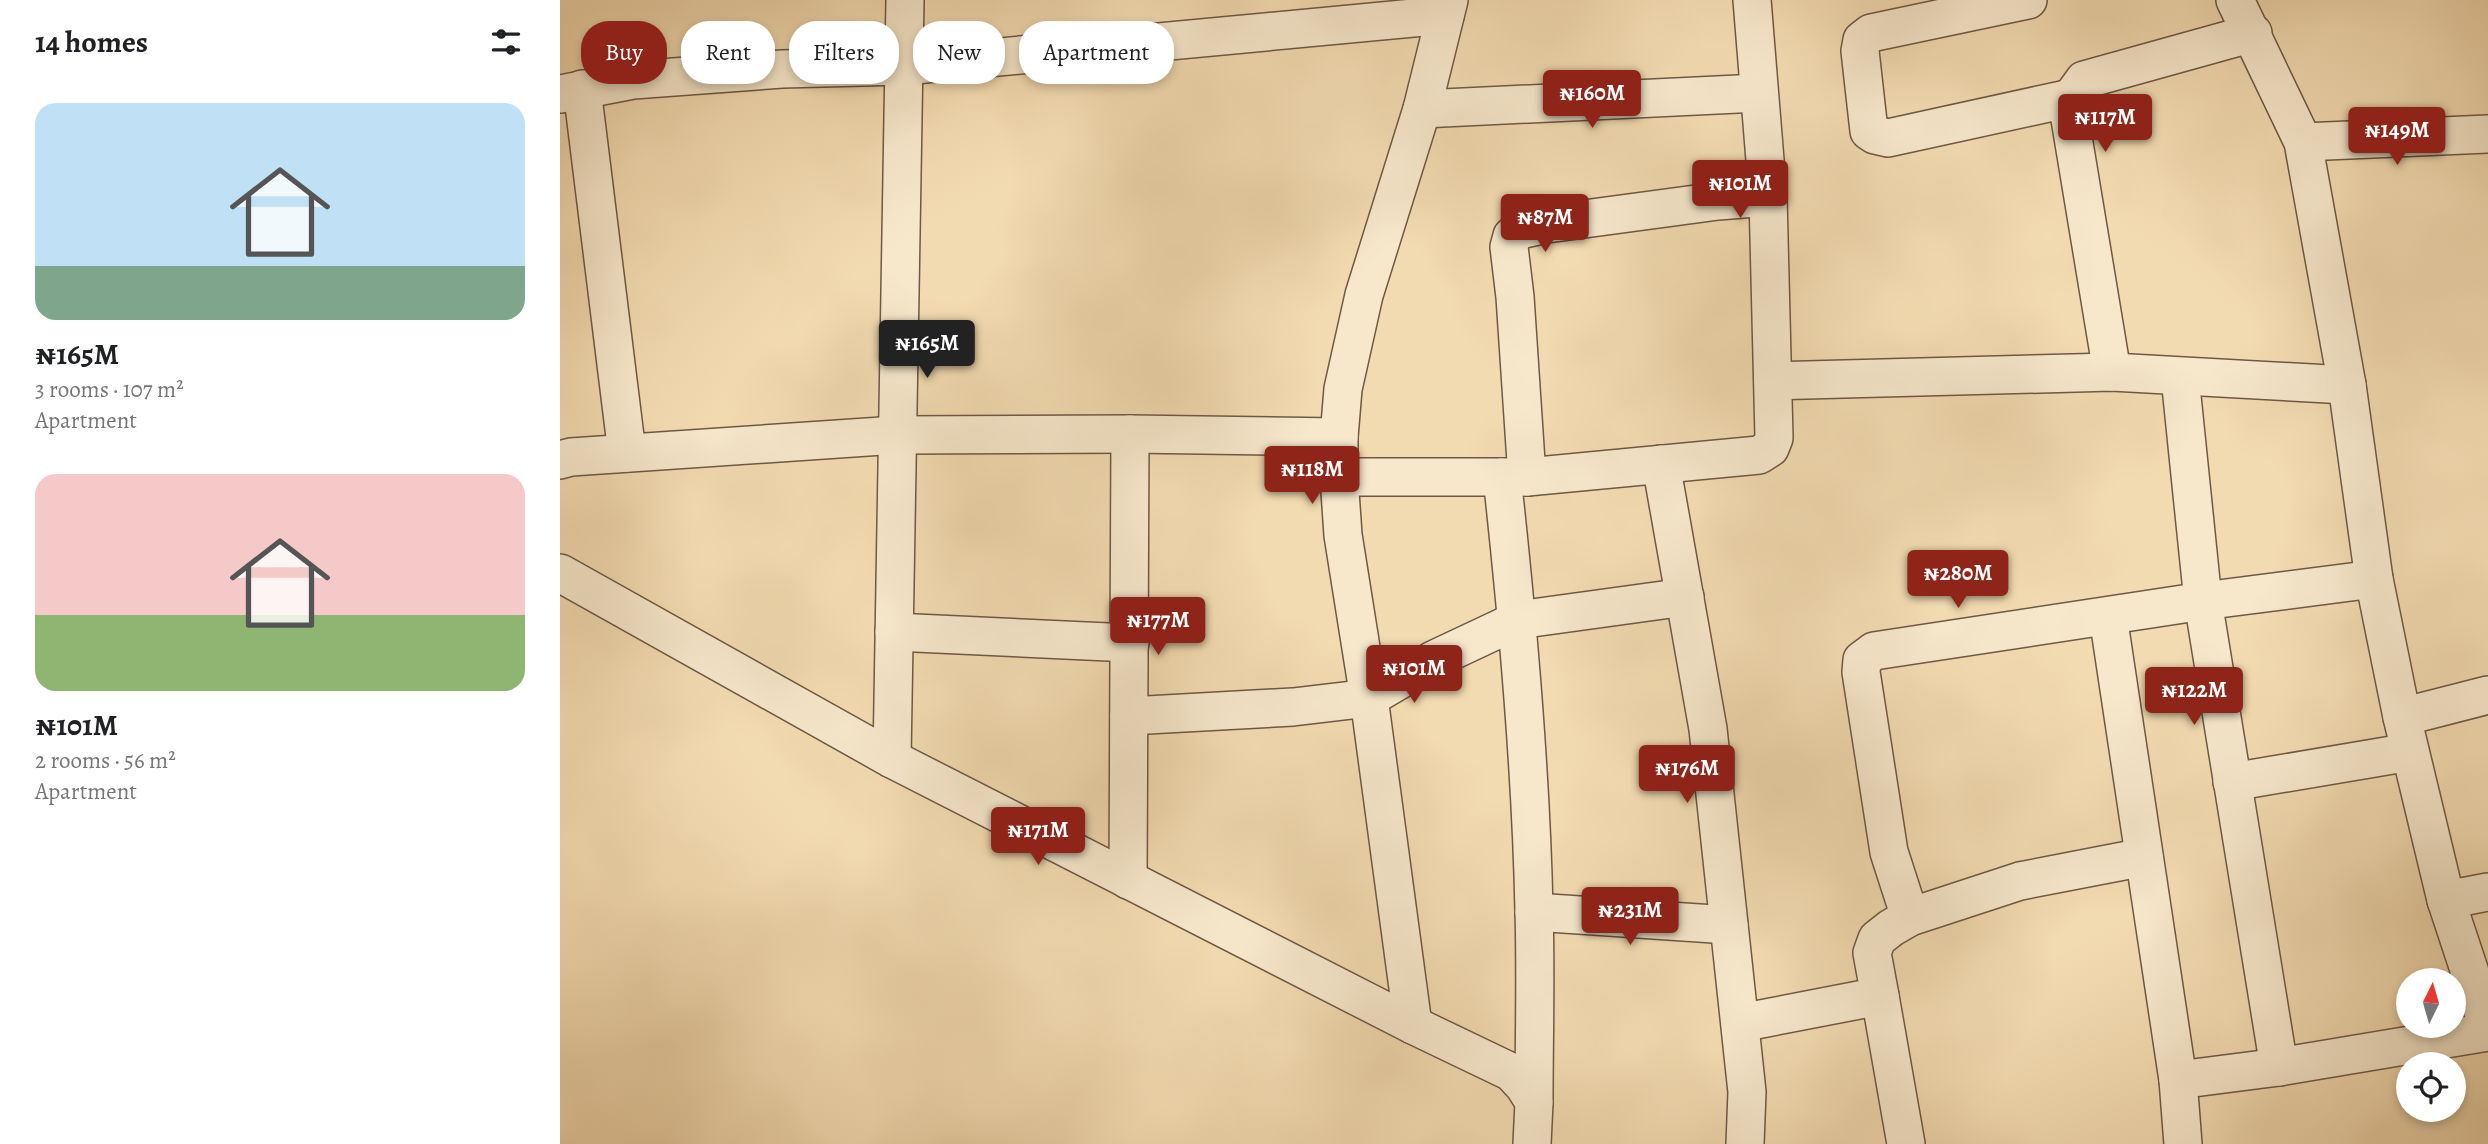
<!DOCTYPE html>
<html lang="en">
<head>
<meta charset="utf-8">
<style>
	body { margin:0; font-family:Alegreya,serif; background:#f2f2f2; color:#202124; height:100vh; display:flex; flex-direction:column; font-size:26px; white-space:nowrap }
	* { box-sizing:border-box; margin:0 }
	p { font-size:23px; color:#757577 }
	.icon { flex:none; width:38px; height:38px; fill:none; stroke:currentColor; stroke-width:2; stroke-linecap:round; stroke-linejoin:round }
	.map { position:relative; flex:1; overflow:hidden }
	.details { display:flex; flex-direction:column; background:#fff; width:560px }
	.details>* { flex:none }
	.hud { position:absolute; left:21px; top:21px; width:665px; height:63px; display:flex; gap:14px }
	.needle { width:46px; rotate:5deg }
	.tools { position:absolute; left:1836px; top:968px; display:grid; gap:14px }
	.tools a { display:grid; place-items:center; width:70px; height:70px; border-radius:50%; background:#fff; box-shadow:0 4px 10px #0003; font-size:35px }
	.price { position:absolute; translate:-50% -60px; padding:0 16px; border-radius:7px; background:#8f2418; color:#fff; font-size:23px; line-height:46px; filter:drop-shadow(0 2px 4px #0008) }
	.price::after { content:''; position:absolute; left:50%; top:42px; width:21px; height:16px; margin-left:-10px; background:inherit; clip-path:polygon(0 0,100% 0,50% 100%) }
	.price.current { background:#222; color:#fff }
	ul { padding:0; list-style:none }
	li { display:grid; align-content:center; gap:14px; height:371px; padding:0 35px }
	li span { display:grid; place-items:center; height:217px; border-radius:21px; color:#555 }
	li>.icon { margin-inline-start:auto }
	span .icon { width:126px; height:126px; fill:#fffc; stroke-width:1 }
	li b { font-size:30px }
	h2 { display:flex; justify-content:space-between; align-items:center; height:84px; padding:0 35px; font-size:30px }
	.tag { padding:0 24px; border-radius:28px; background:#fff; box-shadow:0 4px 10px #0003; font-size:24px; line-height:63px }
	.tag.current { background:#8f2418; color:#fff }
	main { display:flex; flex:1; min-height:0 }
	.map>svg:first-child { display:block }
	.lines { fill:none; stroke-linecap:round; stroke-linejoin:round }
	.minor-casing { stroke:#6e5846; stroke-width:40 }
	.minor { stroke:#f7e8cc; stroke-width:37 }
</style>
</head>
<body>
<main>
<section class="details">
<h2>14 homes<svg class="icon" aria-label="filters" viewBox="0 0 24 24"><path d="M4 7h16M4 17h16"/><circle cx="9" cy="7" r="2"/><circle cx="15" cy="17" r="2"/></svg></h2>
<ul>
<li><span style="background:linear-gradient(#bfe0f5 75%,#7fa58c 0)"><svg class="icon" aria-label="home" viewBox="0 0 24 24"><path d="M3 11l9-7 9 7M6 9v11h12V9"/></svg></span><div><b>₦165M</b><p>3 rooms · 107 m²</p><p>Apartment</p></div></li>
<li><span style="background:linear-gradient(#f6c9c9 65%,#8fb573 0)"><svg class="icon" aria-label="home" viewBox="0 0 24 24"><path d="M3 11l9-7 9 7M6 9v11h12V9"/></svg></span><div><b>₦101M</b><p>2 rooms · 56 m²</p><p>Apartment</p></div></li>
</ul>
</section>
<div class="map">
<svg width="1928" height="1144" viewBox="0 0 1928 1144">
	<rect width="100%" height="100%" fill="#f3dbb1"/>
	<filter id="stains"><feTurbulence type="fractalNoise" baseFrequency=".00286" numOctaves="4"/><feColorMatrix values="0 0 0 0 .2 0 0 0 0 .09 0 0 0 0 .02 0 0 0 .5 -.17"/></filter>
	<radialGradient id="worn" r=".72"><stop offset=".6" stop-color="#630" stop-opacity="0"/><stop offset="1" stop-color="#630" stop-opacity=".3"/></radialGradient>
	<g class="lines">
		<defs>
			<g id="minor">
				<polyline points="1468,0 1311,33 1302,40 1300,51 1309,131 1315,135 1328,138 1511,98"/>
				<polyline points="1675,0 1743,142 1787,385 1814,579 1842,717 1886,900 1928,1027"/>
				<polyline points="22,89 67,453"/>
				<polyline points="0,94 73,80 222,69 344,66 885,15"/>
				<polyline points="862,109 1199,93"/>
				<polyline points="1743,142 1928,134"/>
				<polyline points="1552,372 1509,113 1511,98 1524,80 1693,33"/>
				<polyline points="1620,377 1643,601 1719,1067"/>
				<polyline points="1213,381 1552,372 1787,385"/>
				<polyline points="0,460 11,457 337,435 570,434 779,437"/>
				<polyline points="1101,464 1148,729 1187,1092 1185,1144"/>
				<polyline points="779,477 967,477 1199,455 1210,448 1214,438 1208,197 1192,0"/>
				<path d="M942,477C958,622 971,766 974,911C976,975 974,1039 974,1102"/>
				<polyline points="967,477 955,297 949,247 952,236 960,230 987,224 1158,201 1208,197"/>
				<polyline points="0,573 332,759 853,1025 951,1072 964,1086 974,1102 972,1144"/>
				<polyline points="1548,616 1618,1080 1623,1144"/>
				<polyline points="334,632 570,643"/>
				<polyline points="569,716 733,707 809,698 875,659 958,620 1125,597"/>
				<polyline points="1842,717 1928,695"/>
				<polyline points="332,759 345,0"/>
				<polyline points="1672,782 1850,752"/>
				<polyline points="568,880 570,434"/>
				<polyline points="1886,900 1928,892"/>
				<polyline points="974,912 1169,925"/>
				<polyline points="1350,917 1329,852 1301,672 1302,660 1314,651 1643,601 1814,579"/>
				<polyline points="1320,996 1312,953 1317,939 1331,928 1350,917 1460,881 1584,857"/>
				<polyline points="1180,1023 1320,996 1346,1144"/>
				<polyline points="853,1025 809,698 783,535 779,477 779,437 783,389 804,295 862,109 889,0"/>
				<polyline points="1618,1080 1719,1067 1928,1032"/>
			</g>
		</defs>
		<use href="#minor" class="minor-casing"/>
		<use href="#minor" class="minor"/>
	</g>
	<rect width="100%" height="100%" filter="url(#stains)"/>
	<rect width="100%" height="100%" fill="url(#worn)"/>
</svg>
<div class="tools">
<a><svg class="needle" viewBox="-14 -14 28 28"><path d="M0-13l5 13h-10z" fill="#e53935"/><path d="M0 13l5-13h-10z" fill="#757577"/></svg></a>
<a><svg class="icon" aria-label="locate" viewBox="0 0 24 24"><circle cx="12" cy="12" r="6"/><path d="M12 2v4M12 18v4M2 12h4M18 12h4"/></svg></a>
</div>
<b class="price" style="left:1032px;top:130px">₦160M</b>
<b class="price" style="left:1545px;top:154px">₦117M</b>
<b class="price" style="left:1837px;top:167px">₦149M</b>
<b class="price" style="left:1180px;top:220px">₦101M</b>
<b class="price" style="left:985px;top:254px">₦87M</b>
<b class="price current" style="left:367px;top:380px">₦165M</b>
<b class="price" style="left:752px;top:506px">₦118M</b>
<b class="price" style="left:1398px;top:610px">₦280M</b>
<b class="price" style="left:598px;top:657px">₦177M</b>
<b class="price" style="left:854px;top:705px">₦101M</b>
<b class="price" style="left:1634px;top:727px">₦122M</b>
<b class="price" style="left:1127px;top:805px">₦176M</b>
<b class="price" style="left:478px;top:867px">₦171M</b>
<b class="price" style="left:1070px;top:947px">₦231M</b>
<div class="hud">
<a class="tag current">Buy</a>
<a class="tag">Rent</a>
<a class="tag">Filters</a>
<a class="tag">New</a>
<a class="tag">Apartment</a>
</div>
</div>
</main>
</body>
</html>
